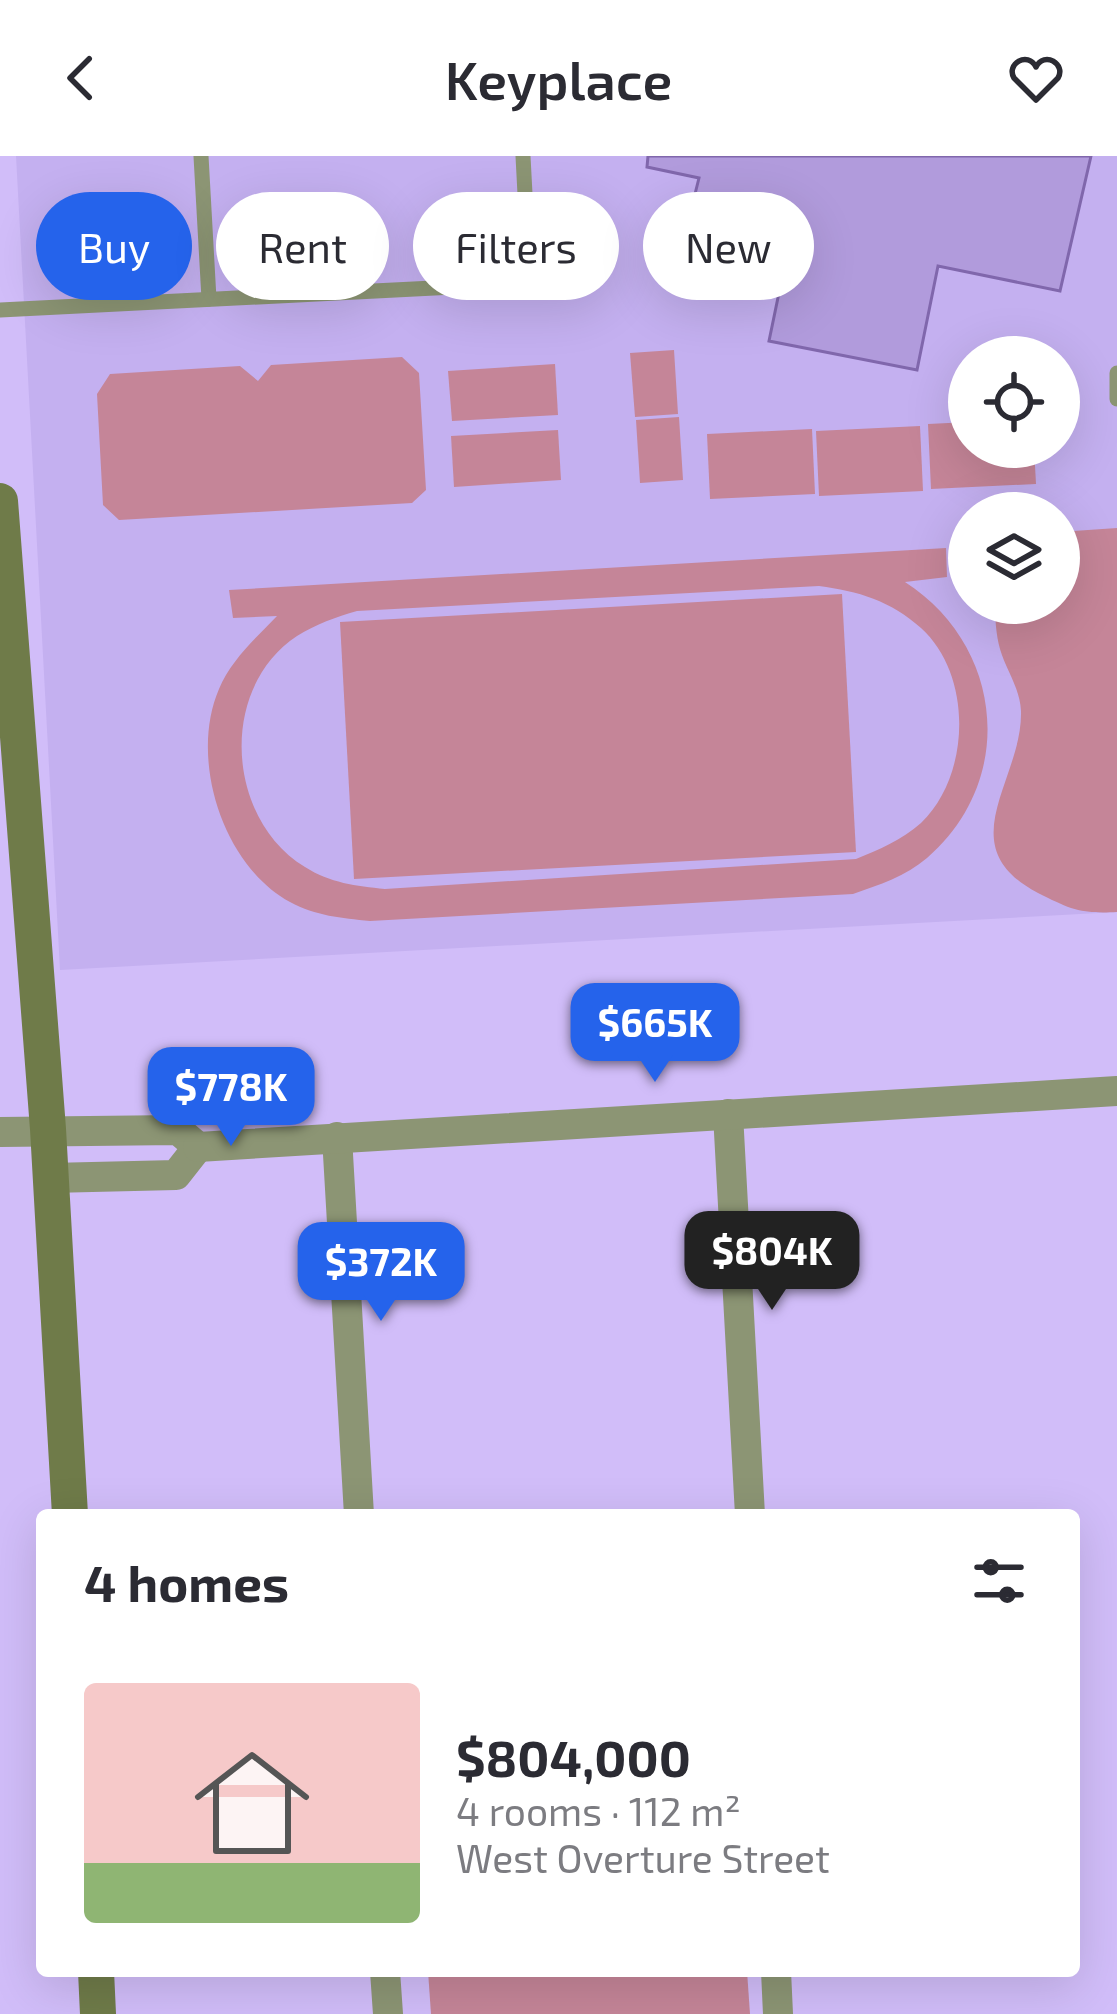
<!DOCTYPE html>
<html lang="en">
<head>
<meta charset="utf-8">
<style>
	body { margin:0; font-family:"Exo 2",sans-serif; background:#f2f2f3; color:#2b2b33; height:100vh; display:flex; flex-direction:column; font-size:45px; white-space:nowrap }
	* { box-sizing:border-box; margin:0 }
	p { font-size:39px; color:#7c7c81 }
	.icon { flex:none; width:66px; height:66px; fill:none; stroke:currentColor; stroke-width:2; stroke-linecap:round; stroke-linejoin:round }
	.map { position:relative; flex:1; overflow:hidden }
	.side { position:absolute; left:36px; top:1353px; width:1044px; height:468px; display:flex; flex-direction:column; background:#fff; border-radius:12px; box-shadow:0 12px 48px #0002 }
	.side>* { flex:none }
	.banner { position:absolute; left:36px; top:36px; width:1047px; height:108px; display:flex; gap:24px }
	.buttons { position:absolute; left:948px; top:180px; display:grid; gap:24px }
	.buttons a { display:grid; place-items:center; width:132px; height:132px; border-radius:50%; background:#fff; box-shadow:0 12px 48px #0002; font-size:60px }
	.price { position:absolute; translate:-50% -102px; padding:0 27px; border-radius:24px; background:#2563eb; color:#fff; font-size:39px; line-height:78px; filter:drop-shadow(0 3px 6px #0008) }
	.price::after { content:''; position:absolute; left:50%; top:72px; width:36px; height:27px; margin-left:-18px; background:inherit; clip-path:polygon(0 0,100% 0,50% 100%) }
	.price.active { background:#222; color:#fff }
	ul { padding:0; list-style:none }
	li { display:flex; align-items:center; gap:36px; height:300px; padding:0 48px }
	li span { display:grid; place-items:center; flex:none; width:336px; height:240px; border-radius:12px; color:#555 }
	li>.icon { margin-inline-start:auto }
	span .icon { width:144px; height:144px; fill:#fffc; stroke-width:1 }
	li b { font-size:51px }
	h2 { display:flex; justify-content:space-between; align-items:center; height:144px; padding:0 48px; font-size:51px }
	.tag { padding:0 42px; border-radius:54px; background:#fff; box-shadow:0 12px 48px #0002; font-size:42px; line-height:108px }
	.tag.active { background:#2563eb; color:#fff }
	header { display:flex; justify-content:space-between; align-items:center; height:156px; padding:0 48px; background:#fff; font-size:54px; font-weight:600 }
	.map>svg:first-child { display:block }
	.built { fill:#c4b0f0; fill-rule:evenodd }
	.green { fill:#c58598; fill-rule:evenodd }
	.building { fill:#b19bdc; stroke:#8067ac; stroke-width:3 }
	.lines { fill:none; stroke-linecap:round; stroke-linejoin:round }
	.lane { stroke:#8c9574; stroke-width:15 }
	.street { stroke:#8c9574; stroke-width:30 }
	.secondary { stroke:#6f7b49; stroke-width:36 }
</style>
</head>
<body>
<header><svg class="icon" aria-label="back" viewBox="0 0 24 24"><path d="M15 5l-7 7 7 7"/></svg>Keyplace<svg class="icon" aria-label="heart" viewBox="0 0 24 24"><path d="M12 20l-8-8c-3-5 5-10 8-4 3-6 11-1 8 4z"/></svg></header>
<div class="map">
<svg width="1117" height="1858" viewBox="0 0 1117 1858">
	<rect width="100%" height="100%" fill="#d1bdf9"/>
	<path class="built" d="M16,0H1117V756L60,814ZM969,201H1059V291H969ZM969,357H1059V447H969Z"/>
	<g class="green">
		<polygon points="674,194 678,258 635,261 630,197"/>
		<polygon points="402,201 419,217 426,334 412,347 119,364 103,349 97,238 110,218 240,210 258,225 271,209"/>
		<polygon points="555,208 558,259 452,265 448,215"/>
		<polygon points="679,261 683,324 640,327 636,264"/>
		<polygon points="969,266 969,291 1034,291 1036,328 931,333 928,268"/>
		<polygon points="920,270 923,335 819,340 816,275"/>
		<polygon points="812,273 815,338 710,343 707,278"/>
		<polygon points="558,274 561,324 454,331 451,280"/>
		<path d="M1117,372V756C1080,758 1070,753 1038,737C948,690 1023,624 1021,555C1020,532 1006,514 1000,493C996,479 995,462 995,447H1059V376Z"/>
		<path d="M946,392L947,421L905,426C1003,489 1018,623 927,702C906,720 879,729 853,738L370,765C341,762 316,760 290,746C222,709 189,602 219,533C231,504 256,482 277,460L233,462L229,434ZM819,430C858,435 891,445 921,472C973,519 971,619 921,667C902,684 878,694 856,703L385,733C356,730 330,727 305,711C226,663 218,532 297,480C316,468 336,461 357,455Z"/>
		<polygon points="842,438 856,696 354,723 340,466"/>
		<polygon points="428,1815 747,1815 750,1858 431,1858"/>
	</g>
	<polygon class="building" points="648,0 1091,0 1060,135 938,110 917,214 769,185 781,127 679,102 699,22 647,11"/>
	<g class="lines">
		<g class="lane">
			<polyline points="201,0 209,143"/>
			<polyline points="0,154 493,129 521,112 527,76 523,0"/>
			<polyline points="1117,217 1117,243"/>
		</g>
		<g class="street">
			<polyline points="728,958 750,1359"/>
			<polyline points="0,976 178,974 198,991 176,1019 50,1022"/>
			<polyline points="337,981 359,1359"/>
			<polyline points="198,991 1117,935"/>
			<polyline points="385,1815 388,1858"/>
			<polyline points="776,1815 778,1858"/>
		</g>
		<g class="secondary">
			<polyline points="0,345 48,973 70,1359"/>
			<polyline points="96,1815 98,1858"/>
		</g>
	</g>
</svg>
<div class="buttons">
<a><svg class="icon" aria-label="locate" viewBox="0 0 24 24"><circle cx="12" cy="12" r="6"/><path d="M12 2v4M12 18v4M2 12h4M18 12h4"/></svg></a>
<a><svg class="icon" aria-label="layers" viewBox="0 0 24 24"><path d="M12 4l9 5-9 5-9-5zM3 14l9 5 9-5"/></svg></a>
</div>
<b class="price" style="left:655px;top:929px">$665K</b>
<b class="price" style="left:231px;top:993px">$778K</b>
<b class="price active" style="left:772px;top:1157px">$804K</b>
<b class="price" style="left:381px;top:1168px">$372K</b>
<div class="banner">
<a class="tag active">Buy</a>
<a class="tag">Rent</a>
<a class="tag">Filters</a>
<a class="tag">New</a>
</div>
<section class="side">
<h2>4 homes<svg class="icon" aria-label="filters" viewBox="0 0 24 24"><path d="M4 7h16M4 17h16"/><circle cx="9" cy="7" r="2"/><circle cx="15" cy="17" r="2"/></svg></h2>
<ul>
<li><span style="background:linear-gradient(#f6c9c9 75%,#8fb573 0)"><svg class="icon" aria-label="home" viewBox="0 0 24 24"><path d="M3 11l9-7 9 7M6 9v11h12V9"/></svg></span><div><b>$804,000</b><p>4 rooms · 112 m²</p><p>West Overture Street</p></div></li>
</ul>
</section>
</div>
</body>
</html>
